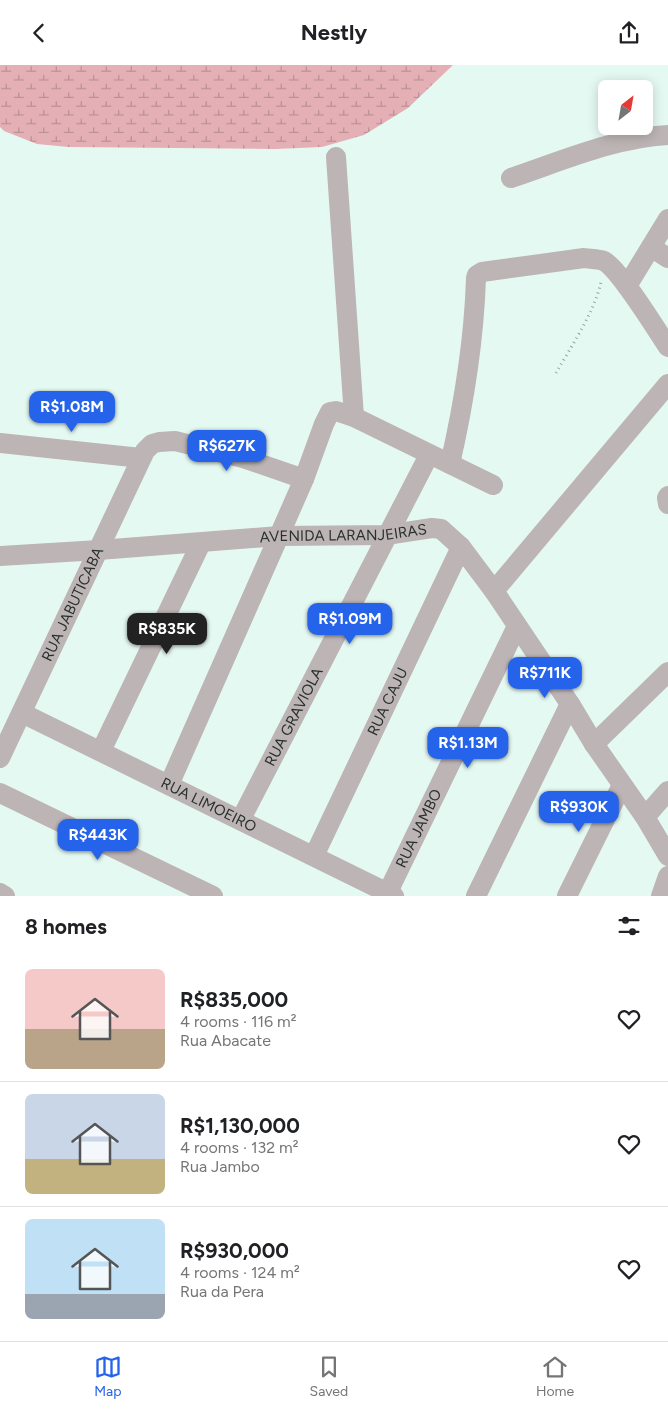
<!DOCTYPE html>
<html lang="en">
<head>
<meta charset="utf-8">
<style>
	body { margin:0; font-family:Figtree,sans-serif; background:#f2f2f2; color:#202124; height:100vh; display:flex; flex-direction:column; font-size:19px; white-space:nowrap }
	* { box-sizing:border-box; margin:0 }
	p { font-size:16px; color:#757577 }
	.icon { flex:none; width:28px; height:28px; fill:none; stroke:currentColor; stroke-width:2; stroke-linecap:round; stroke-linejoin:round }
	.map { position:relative; height:831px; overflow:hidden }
	.details { display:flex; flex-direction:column; background:#fff; flex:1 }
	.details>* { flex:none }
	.needle { width:32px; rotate:31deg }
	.buttons { position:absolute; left:598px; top:15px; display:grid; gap:10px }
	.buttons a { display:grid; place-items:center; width:55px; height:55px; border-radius:8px; background:#fff; box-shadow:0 2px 12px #0003; font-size:25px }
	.price { position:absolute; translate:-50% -42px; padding:0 11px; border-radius:10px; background:#2563eb; color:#fff; font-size:16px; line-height:32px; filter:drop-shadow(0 1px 2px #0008) }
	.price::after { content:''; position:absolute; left:50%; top:30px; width:15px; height:11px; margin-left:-8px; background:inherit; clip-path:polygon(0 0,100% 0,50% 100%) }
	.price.on { background:#222; color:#fff }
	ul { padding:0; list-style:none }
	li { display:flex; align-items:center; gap:15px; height:125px; padding:0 25px }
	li+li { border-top:1px solid #e0e0e0 }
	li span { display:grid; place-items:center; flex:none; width:140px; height:100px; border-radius:8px; color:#555 }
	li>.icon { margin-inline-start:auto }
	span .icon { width:60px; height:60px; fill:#fffc; stroke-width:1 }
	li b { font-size:21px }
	h2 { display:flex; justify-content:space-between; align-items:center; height:60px; padding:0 25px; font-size:21px }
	header { display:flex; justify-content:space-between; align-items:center; height:65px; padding:0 25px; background:#fff; font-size:22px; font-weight:700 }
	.dock { display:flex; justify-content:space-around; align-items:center; height:70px; border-top:1px solid #e0e0e0; background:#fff; font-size:14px; color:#757577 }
	.dock a { display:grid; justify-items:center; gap:2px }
	.dock .on { color:#2563eb }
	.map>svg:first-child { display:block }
	.wetland { fill:url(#wetland-marsh) }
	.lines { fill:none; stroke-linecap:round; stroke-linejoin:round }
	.path { stroke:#95a49f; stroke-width:3; stroke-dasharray:1 4; stroke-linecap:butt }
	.minor { stroke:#bdb4b5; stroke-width:20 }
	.labels { text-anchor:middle; stroke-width:4; stroke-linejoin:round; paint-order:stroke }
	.street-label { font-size:15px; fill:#29312e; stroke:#e5f9f3 }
</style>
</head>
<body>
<header><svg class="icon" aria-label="back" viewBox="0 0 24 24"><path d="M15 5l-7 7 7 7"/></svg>Nestly<svg class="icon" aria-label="share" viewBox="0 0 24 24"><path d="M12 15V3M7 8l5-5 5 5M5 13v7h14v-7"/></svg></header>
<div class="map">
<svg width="668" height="831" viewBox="0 0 668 831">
	<defs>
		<pattern id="wetland-marsh" width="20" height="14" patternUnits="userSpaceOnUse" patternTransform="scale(1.25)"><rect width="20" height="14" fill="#e5b0b5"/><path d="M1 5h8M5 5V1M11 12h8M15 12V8" fill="none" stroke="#ba9094"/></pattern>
	</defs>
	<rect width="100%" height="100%" fill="#e5f9f3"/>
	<polygon class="wetland" points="0,0 453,0 408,43 364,70 322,82 276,84 68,82 37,79 4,66 0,62"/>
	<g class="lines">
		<path class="path" d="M556,308C572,280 594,248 601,217"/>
		<g class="minor">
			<polyline points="336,92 354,352"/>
			<path d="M511,113C562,96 614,73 668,70"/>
			<polyline points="651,182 668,193"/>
			<polyline points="627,221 668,154"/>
			<polyline points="0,378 141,393"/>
			<path d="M450,399C464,338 474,276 476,213L477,210L482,207L584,193C590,194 598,194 604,196C620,205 656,264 668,282"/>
			<polyline points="668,431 667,433 668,439"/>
			<path id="s1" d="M0,491L99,485L279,471L386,470L432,463L441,464L461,482L494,526L570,639L594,679L645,752L668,791"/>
			<polyline points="494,526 668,319"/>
			<path id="s2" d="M22,648L394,831"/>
			<polyline points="594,679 668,607"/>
			<polyline points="101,686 201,478"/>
			<path id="s3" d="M0,693L145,386L152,379L159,377L175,376L243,393L304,414"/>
			<polyline points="169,720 279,471 304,414 324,359 330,347 336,346 354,352 493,420"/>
			<polyline points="0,728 213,831"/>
			<polyline points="645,752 668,726"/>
			<path id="s4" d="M241,754L429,390"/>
			<path id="s5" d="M314,791L461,482"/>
			<polyline points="0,828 5,831"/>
			<path id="s6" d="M386,831L517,561"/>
			<polyline points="476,831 570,639"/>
			<polyline points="567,831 622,720"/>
			<polyline points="661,831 668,811"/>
		</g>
	</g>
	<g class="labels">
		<g class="street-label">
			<text dy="5" stroke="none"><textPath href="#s1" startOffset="344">AVENIDA LARANJEIRAS</textPath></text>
			<text dy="5" stroke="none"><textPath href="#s3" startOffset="170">RUA JABUTICABA</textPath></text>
			<text dy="5" stroke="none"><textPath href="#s5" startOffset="171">RUA CAJU</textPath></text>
			<text dy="5" stroke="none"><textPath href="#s4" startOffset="115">RUA GRAVIOLA</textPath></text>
			<text dy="5" stroke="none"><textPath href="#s2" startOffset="208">RUA LIMOEIRO</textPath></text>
			<text dy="5" stroke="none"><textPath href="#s6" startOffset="75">RUA JAMBO</textPath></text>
		</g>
	</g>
</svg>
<div class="buttons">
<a><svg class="needle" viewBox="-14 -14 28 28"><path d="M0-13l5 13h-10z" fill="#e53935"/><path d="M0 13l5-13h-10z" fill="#757577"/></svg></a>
</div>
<b class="price" style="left:72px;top:368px">R$1.08M</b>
<b class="price" style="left:227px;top:407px">R$627K</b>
<b class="price" style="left:350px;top:580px">R$1.09M</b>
<b class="price on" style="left:167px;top:590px">R$835K</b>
<b class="price" style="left:545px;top:634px">R$711K</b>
<b class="price" style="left:468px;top:704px">R$1.13M</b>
<b class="price" style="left:579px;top:768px">R$930K</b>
<b class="price" style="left:98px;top:796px">R$443K</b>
</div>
<section class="details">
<h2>8 homes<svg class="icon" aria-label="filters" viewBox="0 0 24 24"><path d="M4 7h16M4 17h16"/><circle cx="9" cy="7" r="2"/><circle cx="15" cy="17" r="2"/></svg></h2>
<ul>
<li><span style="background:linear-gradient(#f6c9c9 60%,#b9a48a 0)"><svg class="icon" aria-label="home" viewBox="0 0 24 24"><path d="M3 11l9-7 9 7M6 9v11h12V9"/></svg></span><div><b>R$835,000</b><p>4 rooms · 116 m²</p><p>Rua Abacate</p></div><svg class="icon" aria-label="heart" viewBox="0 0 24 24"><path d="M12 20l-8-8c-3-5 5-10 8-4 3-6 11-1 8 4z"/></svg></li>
<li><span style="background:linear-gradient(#c9d6e8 65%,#c2b280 0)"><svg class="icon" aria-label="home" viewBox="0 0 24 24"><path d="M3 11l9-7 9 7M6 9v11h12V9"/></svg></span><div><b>R$1,130,000</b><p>4 rooms · 132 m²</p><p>Rua Jambo</p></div><svg class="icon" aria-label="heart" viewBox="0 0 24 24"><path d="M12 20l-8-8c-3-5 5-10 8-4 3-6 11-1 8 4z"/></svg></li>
<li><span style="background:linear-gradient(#bfe0f5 75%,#9aa5b1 0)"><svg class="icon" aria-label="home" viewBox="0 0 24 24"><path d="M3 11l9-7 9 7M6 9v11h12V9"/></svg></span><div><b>R$930,000</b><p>4 rooms · 124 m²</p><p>Rua da Pera</p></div><svg class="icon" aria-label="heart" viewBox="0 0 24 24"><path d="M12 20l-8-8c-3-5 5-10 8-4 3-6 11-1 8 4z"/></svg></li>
</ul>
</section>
<nav class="dock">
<a class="on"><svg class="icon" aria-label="map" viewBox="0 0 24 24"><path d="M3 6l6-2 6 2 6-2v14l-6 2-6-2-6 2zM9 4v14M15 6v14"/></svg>Map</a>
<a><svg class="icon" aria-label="saved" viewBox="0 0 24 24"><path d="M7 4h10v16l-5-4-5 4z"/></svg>Saved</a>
<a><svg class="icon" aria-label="home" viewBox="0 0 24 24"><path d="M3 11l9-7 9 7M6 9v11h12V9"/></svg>Home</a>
</nav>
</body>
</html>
